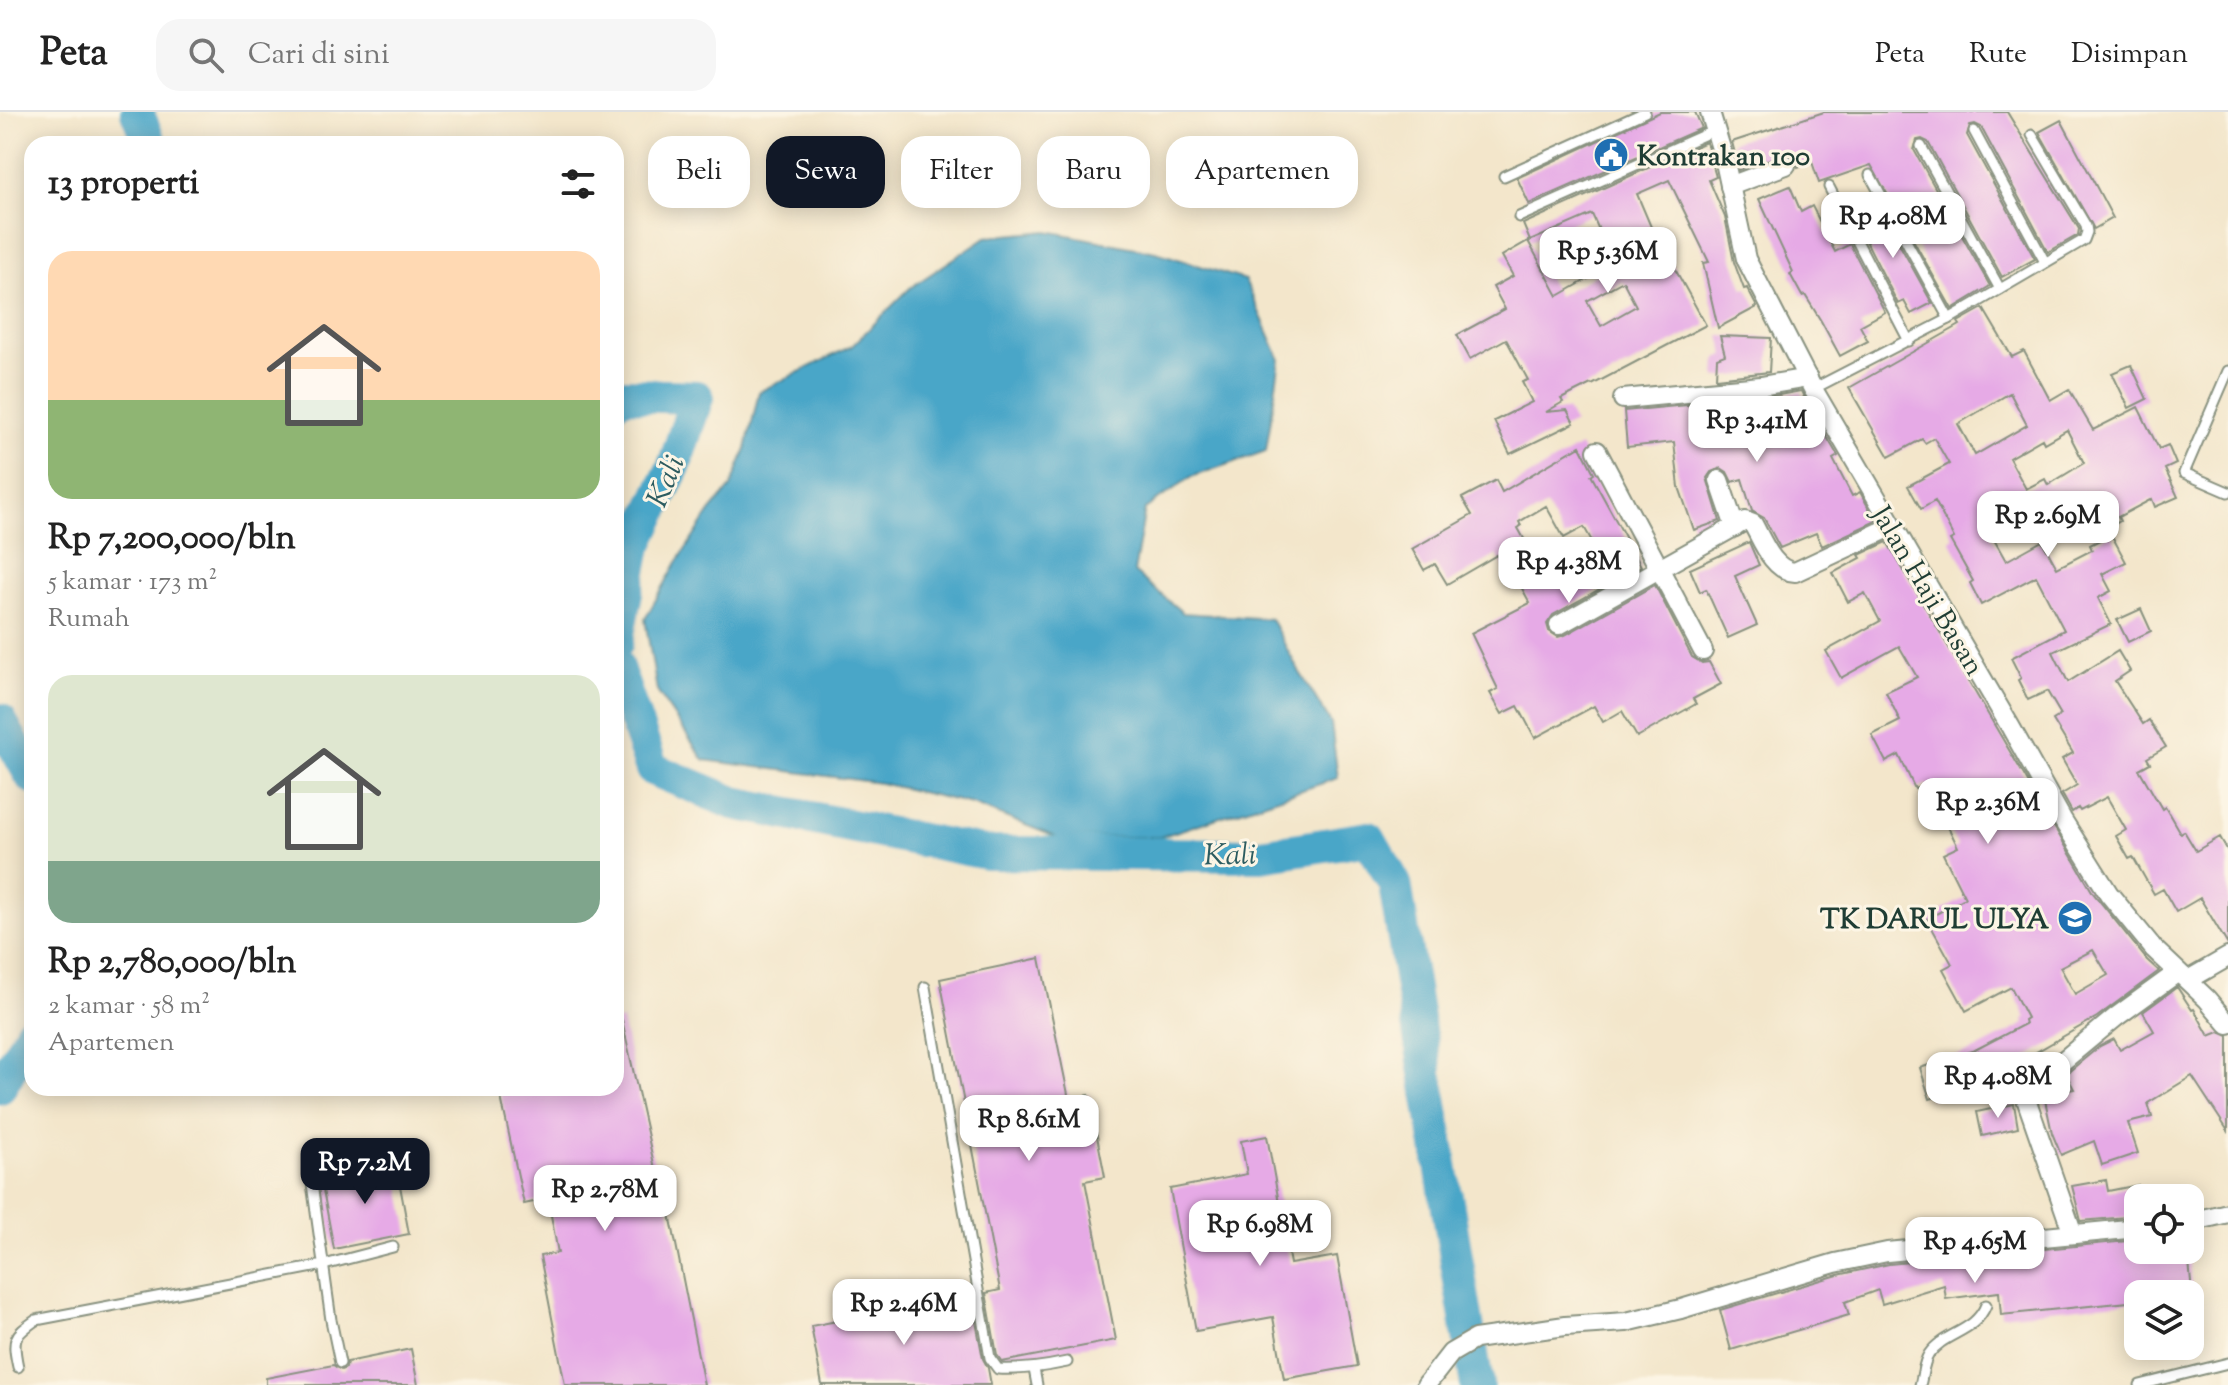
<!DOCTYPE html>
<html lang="id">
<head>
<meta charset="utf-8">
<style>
	body { margin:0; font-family:"Sorts Mill Goudy",serif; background:#f6f6f6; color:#222; height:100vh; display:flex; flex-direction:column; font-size:30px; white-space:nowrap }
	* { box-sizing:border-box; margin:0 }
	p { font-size:26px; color:#767676 }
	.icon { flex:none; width:44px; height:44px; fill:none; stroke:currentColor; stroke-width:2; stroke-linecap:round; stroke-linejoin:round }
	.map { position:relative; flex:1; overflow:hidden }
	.sheet { position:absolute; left:24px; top:24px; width:600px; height:960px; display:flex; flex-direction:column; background:#fff; border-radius:24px; box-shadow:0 4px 20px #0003 }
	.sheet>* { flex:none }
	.hud { position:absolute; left:648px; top:24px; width:760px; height:72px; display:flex; gap:16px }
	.controls { position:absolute; left:2124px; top:1072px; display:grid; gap:16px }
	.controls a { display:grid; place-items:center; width:80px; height:80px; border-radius:16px; background:#fff; box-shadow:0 4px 20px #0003; font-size:40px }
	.price { position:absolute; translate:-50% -68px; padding:0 18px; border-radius:16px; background:#fff; color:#222; font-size:26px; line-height:52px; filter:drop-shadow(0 2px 4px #0008) }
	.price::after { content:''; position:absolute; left:50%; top:48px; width:24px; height:18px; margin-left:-12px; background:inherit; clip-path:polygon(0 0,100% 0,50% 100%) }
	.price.selected { background:#111827; color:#fff }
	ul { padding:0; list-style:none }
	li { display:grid; align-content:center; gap:16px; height:424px; padding:0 24px }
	li span { display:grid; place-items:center; height:248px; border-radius:24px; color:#555 }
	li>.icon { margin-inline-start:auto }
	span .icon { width:144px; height:144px; fill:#fffc; stroke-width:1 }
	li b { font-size:34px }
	h2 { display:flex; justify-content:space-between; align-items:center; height:96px; padding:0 24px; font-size:34px }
	.chip { padding:0 28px; border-radius:24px; background:#fff; box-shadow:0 4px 20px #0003; font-size:28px; line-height:72px }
	.chip.selected { background:#111827; color:#fff }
	header { display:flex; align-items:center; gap:48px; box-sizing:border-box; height:112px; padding:0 40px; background:#fff; border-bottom:2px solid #e0e0e0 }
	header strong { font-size:38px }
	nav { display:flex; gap:44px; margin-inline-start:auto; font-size:28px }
	.search { width:560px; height:72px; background:#f6f6f6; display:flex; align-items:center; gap:20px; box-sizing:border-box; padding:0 28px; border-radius:24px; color:#767676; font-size:30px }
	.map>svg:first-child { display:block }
	.water { fill:#49a6c8; stroke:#34727e; stroke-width:2 }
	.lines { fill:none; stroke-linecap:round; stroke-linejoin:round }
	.river { stroke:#49a6c8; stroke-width:34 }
	.building { fill:#e6aae6; fill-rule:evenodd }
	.service-casing { stroke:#899280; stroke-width:13 }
	.minor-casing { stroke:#899280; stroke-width:22 }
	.service { stroke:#fff; stroke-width:9 }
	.minor { stroke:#fff; stroke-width:18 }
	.labels { text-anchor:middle; stroke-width:6; stroke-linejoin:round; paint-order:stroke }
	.poi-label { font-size:28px; font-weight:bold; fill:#1f3d34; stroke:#fcf5e5; text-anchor:start }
	.street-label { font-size:28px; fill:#1f3d34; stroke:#fcf5e5 }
	.water-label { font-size:30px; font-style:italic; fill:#2c5c60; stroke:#fcf5e5 }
</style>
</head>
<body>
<header>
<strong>Peta</strong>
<div class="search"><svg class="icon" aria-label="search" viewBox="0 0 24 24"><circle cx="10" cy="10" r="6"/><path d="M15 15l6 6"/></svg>Cari di sini</div>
<nav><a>Peta</a><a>Rute</a><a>Disimpan</a></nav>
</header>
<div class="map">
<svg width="2228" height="1273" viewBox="0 0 2228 1273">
	<rect width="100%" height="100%" fill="#fcf5e5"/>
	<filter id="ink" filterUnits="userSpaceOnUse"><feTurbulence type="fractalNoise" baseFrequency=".0125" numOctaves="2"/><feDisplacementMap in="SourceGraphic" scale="16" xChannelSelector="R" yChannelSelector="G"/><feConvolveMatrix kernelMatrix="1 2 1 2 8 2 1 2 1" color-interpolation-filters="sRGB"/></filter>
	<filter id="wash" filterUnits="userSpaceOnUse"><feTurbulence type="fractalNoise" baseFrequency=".006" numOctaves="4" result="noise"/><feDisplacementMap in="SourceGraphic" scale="32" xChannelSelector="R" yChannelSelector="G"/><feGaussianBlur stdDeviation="1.8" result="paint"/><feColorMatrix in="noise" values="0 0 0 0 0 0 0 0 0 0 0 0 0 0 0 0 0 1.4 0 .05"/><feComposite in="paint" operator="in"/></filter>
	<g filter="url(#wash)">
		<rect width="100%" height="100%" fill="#f3e6cb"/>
		<polygon class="water" points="1047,119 1156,140 1245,168 1280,247 1266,339 1191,365 1145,397 1134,460 1183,501 1271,507 1297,556 1331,611 1338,666 1160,725 1058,726 972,692 880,671 704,648 657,579 645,507 676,452 710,400 731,375 746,337 759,280 852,234 910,176 986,125"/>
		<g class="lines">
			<g class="river">
				<polyline points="137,0 150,32"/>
				<polyline points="616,288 626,283 697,285 674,354 634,438 616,532"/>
				<polyline points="616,553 652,657 734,691 987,741 1261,743 1369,726 1395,772 1477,1273"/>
				<polyline points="0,608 32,665"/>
				<polyline points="0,975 32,919"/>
			</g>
		</g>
		<g id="blocks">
			<g class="building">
				<polygon points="1660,0 1695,0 1702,16 1529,92 1517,66"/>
				<polygon points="1824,0 2007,0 2079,117 2078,123 2048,140 1981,15 1975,12 1970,13 1967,23 2035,147 2002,165 1928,30 1922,27 1917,28 1914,38 1990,174 1952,197 1871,53 1819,71 1812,50 1798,55 1794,44 1787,41 1739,58 1732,30"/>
				<polygon points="2061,8 2113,106 2094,117 2039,20"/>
				<path d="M1706,30L1716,65L1709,68L1725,105L1734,150L1744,177L1747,176L1757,195L1718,216L1703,151L1709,150L1669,68L1637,82L1662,141L1665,139L1706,213L1592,273L1591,272L1561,287L1563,290L1546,300L1567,298L1574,311L1510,342L1494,309L1532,290L1522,270L1528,268L1506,227L1470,247L1457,223L1505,197L1493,175L1513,164L1502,144L1528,129L1558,184L1614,152L1592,102L1530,129L1523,112ZM1623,169L1636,194L1601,214L1587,189Z"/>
				<polygon points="1790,74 1801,100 1812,94 1835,140 1850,132 1885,200 1860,214 1868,229 1840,244 1821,209 1805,183 1802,184 1790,162 1793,160 1759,87"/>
				<polygon points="1876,90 1932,191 1911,202 1904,189 1898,192 1864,125 1869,122 1857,100"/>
				<path d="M1983,196L2012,245L2024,239L2050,288L2069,277L2093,318L2138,295L2159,337L2168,333L2176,352L2165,357L2178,385L2155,395L2152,387L2118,405L2120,409L2099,421L2079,384L2062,394L2060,390L2040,400L2035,391L1988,417L2006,449L2042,429L2057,456L2092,438L2090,433L2111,422L2126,450L2102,462L2111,479L2098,486L2111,512L2053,540L2068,570L2118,539L2130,559L2115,569L2143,612L2149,608L2166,635L2147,646L2150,651L2139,657L2162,697L2165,695L2180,721L2184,719L2196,739L2220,725L2228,739V833L2200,786L2176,800L2163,777L2154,782L2133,745L2129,747L2116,724L2126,718L2107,685L2080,699L2078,696L2072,700L2062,682L2077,673L2062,647L2073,641L2053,608L2061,603L2047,579L2028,588L2018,568L2021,566L2011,546L2064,518L2036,464L1981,493L1970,471L1973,469L1950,428L1954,426L1935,389L1921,397L1908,374L1949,352L1934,326L1925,331L1922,327L1889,345L1849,276L1960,213L1958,210ZM2010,281L2027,313L1975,343L1958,312ZM2067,318L2084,351L2048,373L2045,367L2026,377L2009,346L2042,327L2044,331Z"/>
				<polygon points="1720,224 1771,226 1769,260 1716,266 1717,246 1725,243"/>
				<polygon points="2131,253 2147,287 2129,296 2112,261"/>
				<polygon points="1801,279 1808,293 1813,319 1821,315 1838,344 1833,347 1852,384 1860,380 1876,409 1822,434 1816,421 1780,436 1764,406 1752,399 1742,367 1732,370 1727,360 1721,356 1711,360 1707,366 1720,409 1694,418 1679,375 1674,330 1627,335 1624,299 1762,286"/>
				<path d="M1580,334L1594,361L1591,363L1641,454L1553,503L1547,512L1549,519L1558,525L1565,523L1655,473L1692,545L1702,551L1709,550L1721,572L1693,587L1696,592L1637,625L1622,599L1603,610L1594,594L1535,626L1518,594L1502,602L1490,581L1498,577L1471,521L1530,491L1513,460L1508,463L1497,443L1447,472L1435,452L1424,458L1412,437L1472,403L1462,386L1496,368L1502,380ZM1546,394L1564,426L1584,415L1605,452L1563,473L1548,444L1537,450L1518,416L1521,414L1519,410Z"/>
				<polygon points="1749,430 1759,453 1735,464 1757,513 1728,526 1706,477 1700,480 1690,457"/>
				<path d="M1887,430L2093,781L2147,848L2159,859L2097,905L2019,950L2021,954L1988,971L1987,969L1930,987L1920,956L1975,938L2025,912L2024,908L2027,906L2011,875L1966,899L1943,857L1952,852L1927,807L1965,786L1943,742L1958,735L1927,672L1915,677L1899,643L1886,650L1872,623L1900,609L1886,580L1917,565L1899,534L1841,566L1826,539L1880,509L1865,481L1848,490L1833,461L1861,446L1859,443ZM2093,838L2108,863L2075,882L2060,855Z"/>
				<polygon points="2141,497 2151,519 2128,530 2117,508"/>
				<polygon points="1040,846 1069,987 1089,983 1105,1065 1085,1069 1116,1228 1002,1250 997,1243 986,1181 1000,1178 940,867"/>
				<polygon points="2177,875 2192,898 2194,897 2209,924 2219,920 2228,924 2228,1019 2192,964 2148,991 2152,1005 2128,1011 2138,1041 2102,1053 2094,1029 2061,1043 2052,1021 2044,983 2074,977 2066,962 2100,934 2114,927 2120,938 2154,919 2143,900"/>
				<polygon points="622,908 662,1088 667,1087 704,1273 565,1273 540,1144 558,1141 548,1087 524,1092 499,976 616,976 616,909"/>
				<polygon points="2014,992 2018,1016 1982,1024 1977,1000"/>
				<polygon points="1267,1024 1290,1152 1337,1144 1357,1254 1284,1267 1273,1205 1196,1219 1170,1077 1247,1062 1241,1029"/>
				<polygon points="396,1052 409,1122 334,1137 321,1067"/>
				<polygon points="2106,1068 2108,1079 2138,1073 2138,1104 2081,1109 2072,1074"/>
				<polygon points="2138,1128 2138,1138 2188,1138 2192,1182 2138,1182 2138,1189 2001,1203 1999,1180 1946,1187 1944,1173 1882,1192 1878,1178 1845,1190 1849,1203 1731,1238 1720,1198 1838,1163 1889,1152"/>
				<polygon points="971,1183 983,1247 988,1256 991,1273 822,1273 811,1214"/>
				<polygon points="411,1237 418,1273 266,1273 266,1266 333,1253 341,1258 346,1256 347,1250"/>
			</g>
		</g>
	</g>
	<g filter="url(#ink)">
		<use href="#blocks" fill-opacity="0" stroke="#899280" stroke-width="2"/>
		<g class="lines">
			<defs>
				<g id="service">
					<polyline points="1974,19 2045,150"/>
					<polyline points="1921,34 2000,177"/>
					<polyline points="1870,63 1949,207"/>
					<polyline points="1504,64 1645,0"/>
					<polyline points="1829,75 1909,229"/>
					<polyline points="1519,105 1715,18"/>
					<polyline points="2228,259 2184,361 2228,380"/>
					<polyline points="1813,277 1949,207 2084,128 2087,120 2086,114 2032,23"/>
					<path d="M925,875L990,1246L998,1257C1022,1258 1044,1255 1067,1250"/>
					<polyline points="310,1057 331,1208 340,1251"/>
					<path d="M18,1255C12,1227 13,1224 36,1208L324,1153L393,1135"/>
					<polyline points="1034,1257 1037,1273"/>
					<path d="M1920,1273C1923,1263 1923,1251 1929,1242C1944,1220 1975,1221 1986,1193"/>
					<polyline points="2140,1273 2228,1251"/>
				</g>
				<g id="minor">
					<polyline points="1710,0 1725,50 1746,147 1813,277 2010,614 2062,707 2109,782 2154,837 2207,887 2228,912"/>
					<polyline points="1730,74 1786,53"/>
					<polyline points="1623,287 1761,274 1808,266"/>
					<polyline points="1597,339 1703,539"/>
					<polyline points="1719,368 1735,415"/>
					<path d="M1559,513L1745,409L1753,412C1762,428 1773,459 1795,460L1891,415"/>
					<polyline points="2188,868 2228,845"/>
					<polyline points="2190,1110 2228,1101"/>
					<polyline points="2073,1122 2024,981 2116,905 2178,860"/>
					<polyline points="1426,1273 1451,1241 1475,1227 1565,1214 1626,1210 1681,1197 1835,1151 1887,1140 2138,1116"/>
				</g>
			</defs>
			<use href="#service" class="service-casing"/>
			<use href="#minor" class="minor-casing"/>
			<use href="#service" class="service"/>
			<use href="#minor" class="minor"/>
		</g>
	</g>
	<defs>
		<symbol id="civic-disc" viewBox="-11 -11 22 22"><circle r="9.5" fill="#1f6fb2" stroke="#fcf5e5"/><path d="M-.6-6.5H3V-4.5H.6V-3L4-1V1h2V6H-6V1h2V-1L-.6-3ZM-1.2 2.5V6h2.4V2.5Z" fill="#fff"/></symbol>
		<symbol id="school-disc" viewBox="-11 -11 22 22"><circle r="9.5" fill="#1f6fb2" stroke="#fcf5e5"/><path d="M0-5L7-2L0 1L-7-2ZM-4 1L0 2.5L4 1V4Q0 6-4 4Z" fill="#fff"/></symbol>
	</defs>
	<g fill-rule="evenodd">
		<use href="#civic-disc" x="1591" y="23" width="40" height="40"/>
		<use href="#school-disc" x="2055" y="786" width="40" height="40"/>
	</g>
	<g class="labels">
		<g class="poi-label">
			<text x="1637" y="53">Kontrakan 100</text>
			<text x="2049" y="816" text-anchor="end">TK DARUL ULYA</text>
		</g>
		<g class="street-label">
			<text transform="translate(1929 478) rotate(59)" y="10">Jalan Haji Basan</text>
		</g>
		<g class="water-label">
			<text transform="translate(665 369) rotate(-67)" y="10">Kali</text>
			<text transform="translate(1230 742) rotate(-1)" y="10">Kali</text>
		</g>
	</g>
</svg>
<div class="controls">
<a><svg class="icon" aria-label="locate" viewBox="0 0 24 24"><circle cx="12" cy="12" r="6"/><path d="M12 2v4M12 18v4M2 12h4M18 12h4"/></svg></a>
<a><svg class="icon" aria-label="layers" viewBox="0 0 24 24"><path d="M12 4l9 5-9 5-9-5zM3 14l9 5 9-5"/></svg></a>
</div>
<b class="price" style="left:1893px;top:148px">Rp 4.08M</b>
<b class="price" style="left:1608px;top:183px">Rp 5.36M</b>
<b class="price" style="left:1757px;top:352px">Rp 3.41M</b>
<b class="price" style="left:2048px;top:447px">Rp 2.69M</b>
<b class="price" style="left:1569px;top:493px">Rp 4.38M</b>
<b class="price" style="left:1988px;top:734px">Rp 2.36M</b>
<b class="price" style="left:1998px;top:1008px">Rp 4.08M</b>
<b class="price" style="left:1029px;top:1051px">Rp 8.61M</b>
<b class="price selected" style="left:365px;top:1094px">Rp 7.2M</b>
<b class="price" style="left:605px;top:1121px">Rp 2.78M</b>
<b class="price" style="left:1260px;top:1156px">Rp 6.98M</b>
<b class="price" style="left:1975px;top:1173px">Rp 4.65M</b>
<b class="price" style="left:904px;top:1235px">Rp 2.46M</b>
<div class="hud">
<a class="chip">Beli</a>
<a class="chip selected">Sewa</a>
<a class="chip">Filter</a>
<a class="chip">Baru</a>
<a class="chip">Apartemen</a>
</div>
<section class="sheet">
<h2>13 properti<svg class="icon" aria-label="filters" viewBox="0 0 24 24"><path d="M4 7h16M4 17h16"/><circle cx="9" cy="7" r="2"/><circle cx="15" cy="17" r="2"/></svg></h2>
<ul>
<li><span style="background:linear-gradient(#ffd9b3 60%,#8fb573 0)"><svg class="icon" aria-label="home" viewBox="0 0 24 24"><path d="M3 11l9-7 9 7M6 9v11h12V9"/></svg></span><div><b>Rp 7,200,000/bln</b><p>5 kamar · 173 m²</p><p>Rumah</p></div></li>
<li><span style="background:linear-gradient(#dfe7d0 75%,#7fa58c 0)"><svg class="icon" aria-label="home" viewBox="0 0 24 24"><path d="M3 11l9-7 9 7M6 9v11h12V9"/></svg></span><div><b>Rp 2,780,000/bln</b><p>2 kamar · 58 m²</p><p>Apartemen</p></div></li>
</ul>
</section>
</div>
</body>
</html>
